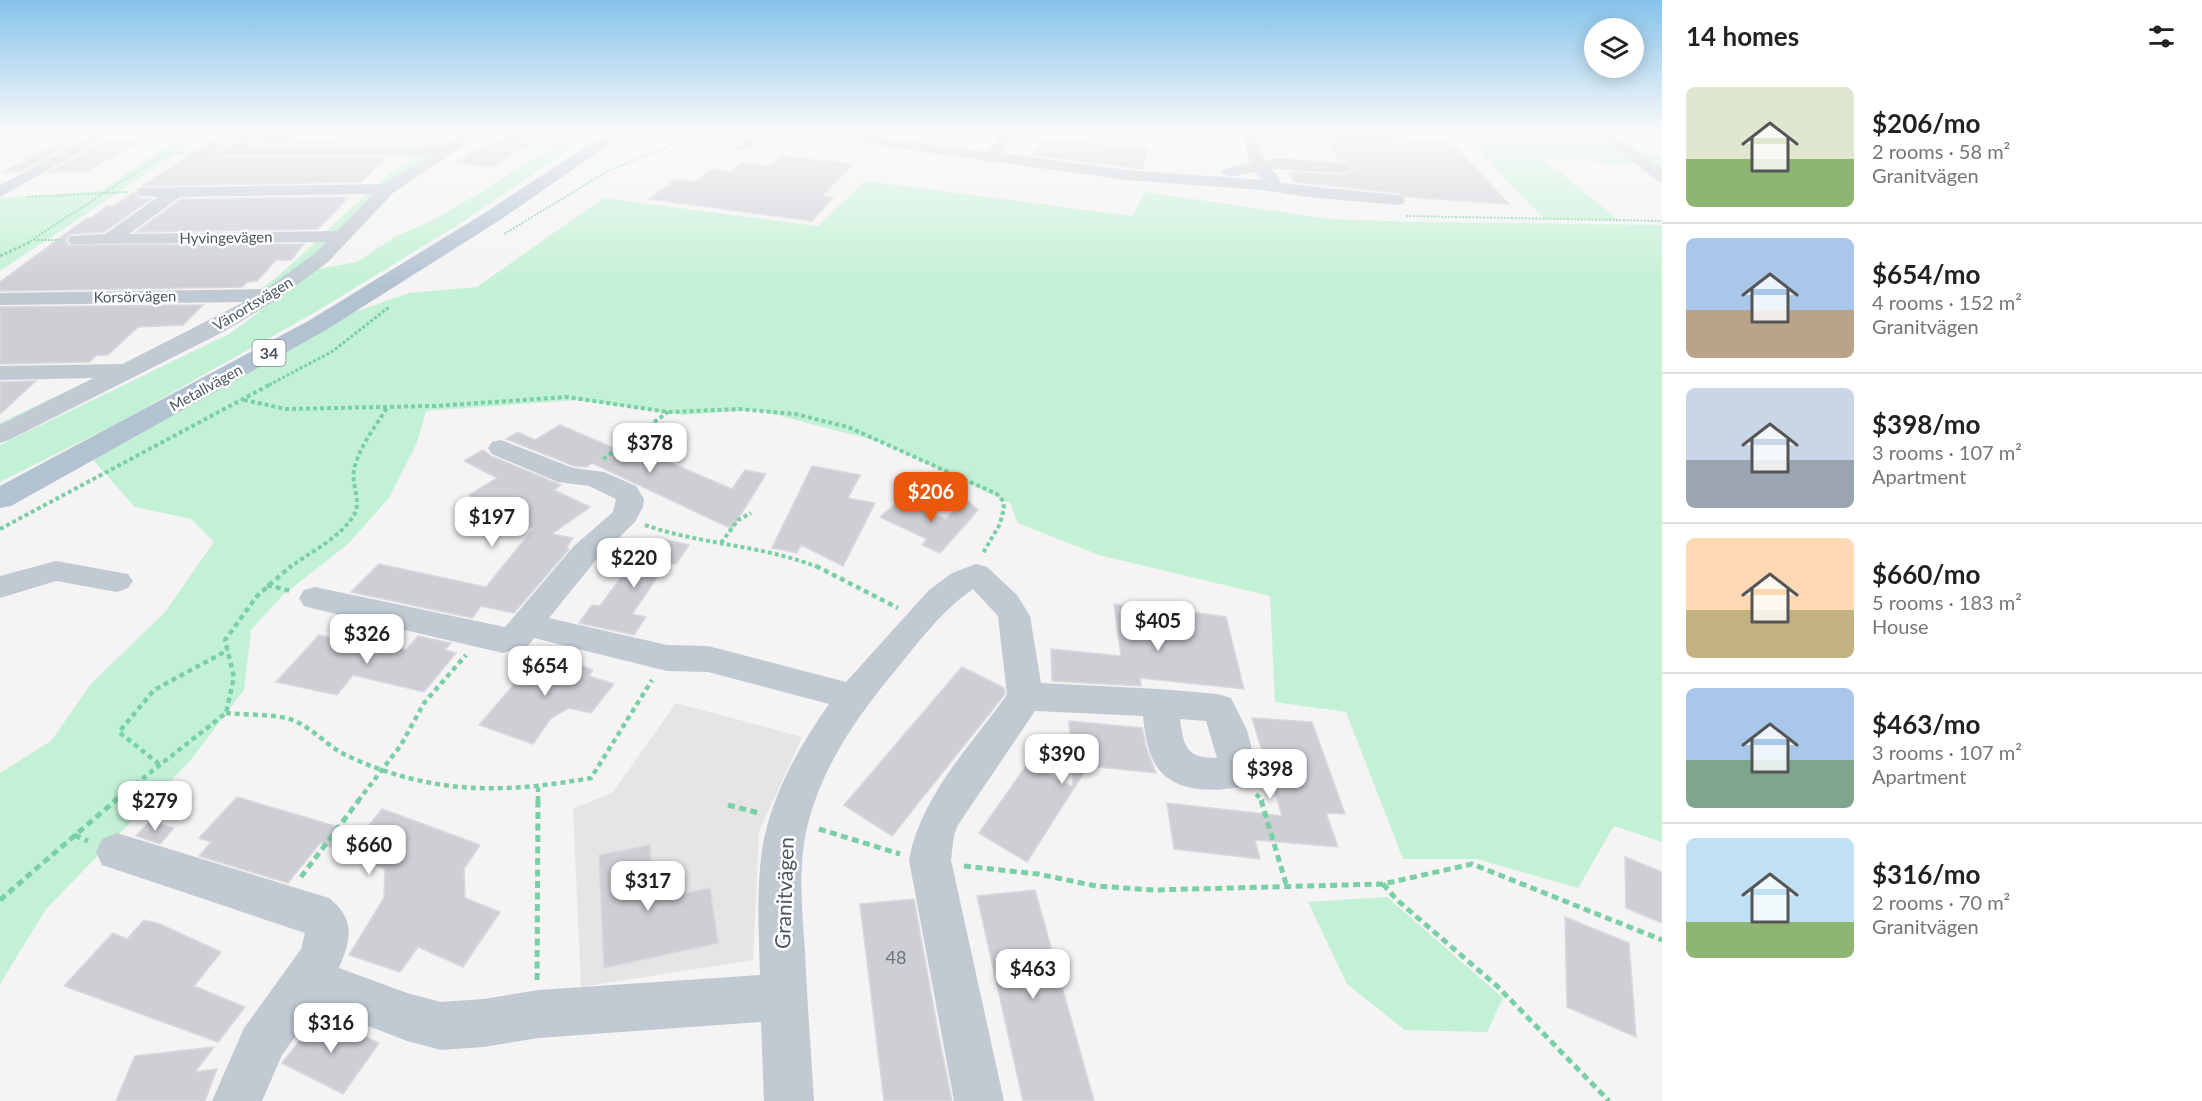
<!DOCTYPE html>
<html lang="en">
<head>
<meta charset="utf-8">
<style>
	body { margin:0; font-family:Lato,sans-serif; background:#f6f6f6; color:#222; height:100vh; display:flex; flex-direction:column; font-size:22px; white-space:nowrap }
	* { box-sizing:border-box; margin:0 }
	p { font-size:20px; color:#767676 }
	.icon { flex:none; width:33px; height:33px; fill:none; stroke:currentColor; stroke-width:2; stroke-linecap:round; stroke-linejoin:round }
	.map { position:relative; flex:1; overflow:hidden }
	.panel { display:flex; flex-direction:column; background:#fff; width:540px }
	.panel>* { flex:none }
	.controls { position:absolute; left:1584px; top:18px; display:grid; gap:12px }
	.controls a { display:grid; place-items:center; width:60px; height:60px; border-radius:50%; background:#fff; box-shadow:0 3px 15px #0003; font-size:30px }
	.price { position:absolute; translate:-50% -51px; padding:0 14px; border-radius:12px; background:#fff; color:#222; font-size:20px; line-height:39px; filter:drop-shadow(0 2px 3px #0008) }
	.price::after { content:''; position:absolute; left:50%; top:36px; width:18px; height:14px; margin-left:-9px; background:inherit; clip-path:polygon(0 0,100% 0,50% 100%) }
	.price.selected { background:#ea580c; color:#fff }
	ul { padding:0; list-style:none }
	li { display:flex; align-items:center; gap:18px; height:150px; padding:0 24px }
	li+li { border-top:2px solid #e0e0e0 }
	li span { display:grid; place-items:center; flex:none; width:168px; height:120px; border-radius:9px; color:#555 }
	li>.icon { margin-inline-start:auto }
	span .icon { width:72px; height:72px; fill:#fffc; stroke-width:1 }
	li b { font-size:26px }
	h2 { display:flex; justify-content:space-between; align-items:center; height:72px; padding:0 24px; font-size:26px }
	main { display:flex; flex:1; min-height:0 }
	.map>svg:first-child { display:block }
	.education { fill:#e6e4e5 }
	.green { fill:#c3f1d5 }
	.building { fill:#cdcfd5; stroke:#d7d9de; stroke-width:1.5 }
	.lines { fill:none; stroke-linecap:round; stroke-linejoin:round }
	.path-far4 { stroke:#7ad0a6; stroke-width:2; stroke-dasharray:2 1.5; stroke-linecap:butt }
	.path-far3 { stroke:#7ad0a6; stroke-width:3; stroke-dasharray:3 2; stroke-linecap:butt }
	.path-far2 { stroke:#7ad0a6; stroke-width:4; stroke-dasharray:4 3; stroke-linecap:butt }
	.path-far1 { stroke:#7ad0a6; stroke-width:4.5; stroke-dasharray:5 4; stroke-linecap:butt }
	.path { stroke:#7ad0a6; stroke-width:5; stroke-dasharray:7 4.5; stroke-linecap:butt }
	.minor { fill:#c1cad2; fill-rule:evenodd }
	.major { fill:#b3c2d1; fill-rule:evenodd }
	.labels { text-anchor:middle; stroke-width:5; stroke-linejoin:round; paint-order:stroke }
	.far-street-label { font-size:15px; fill:#4a5661; stroke:#fff }
	.shield { fill:#fff; stroke:#808990; stroke-width:1.5 }
	.shield-label { font-size:16px; font-weight:bold; fill:#4a5661 }
	.near-number-label { font-size:18px; fill:#6b747e }
	.near-street-label { font-size:21px; fill:#4a5661; stroke:#fff }
</style>
</head>
<body>
<main>
<div class="map">
<svg width="1662" height="1101" viewBox="0 0 1662 1101">
	<rect width="100%" height="100%" fill="#f5f3f3"/>
	<polygon class="education" points="676,703 802,737 759,832 753,960 581,987 573,809 613,792"/>
	<g class="green">
		<polygon points="185,132 209,132 0,271 0,198 101,191"/>
		<path d="M449,132H479L391,190L270,297L0,440V423C52,398 104,373 156,347C185,333 224,317 249,298C321,248 371,174 449,132Z"/>
		<polygon points="575,132 595,132 461,223 317,311 120,422 0,482 0,445 229,334 317,269 357,262 395,237 433,220 473,197"/>
		<polygon points="1461,132 1606,132 1636,153 1662,154 1662,170 1654,165 1544,159 1618,220 1544,219"/>
		<polygon points="865,181 1132,216 1145,192 1330,219 1414,222 1662,225 1662,842 1614,826 1578,888 1477,859 1403,859 1346,712 1275,702 1270,596 1099,555 1018,523 1010,503 881,442 757,410 682,415 578,400 426,411 417,443 389,498 348,544 283,595 251,630 244,690 190,761 46,909 0,984 0,773 51,741 91,684 165,612 214,542 191,519 135,507 93,460 352,313 409,293 477,287 603,198 818,226"/>
		<polygon points="1387,897 1503,998 1487,1032 1405,1030 1347,984 1308,902"/>
	</g>
	<g class="building">
		<polygon points="225,132 244,132 220,150 225,157 386,157 361,182 142,186"/>
		<polygon points="266,132 294,132 291,135 299,135 294,138 402,138 398,143 252,145"/>
		<polygon points="1323,132 1449,140 1509,204 1406,197 1397,193 1295,182 1288,172 1344,175 1354,169 1345,161 1338,160"/>
		<polygon points="506,135 539,139 491,167 455,162"/>
		<polygon points="1044,138 1148,149 1142,169 1033,155"/>
		<polygon points="77,141 20,172 2,172 62,142"/>
		<polygon points="104,141 141,141 86,172 50,172"/>
		<polygon points="781,156 853,164 822,196 833,198 812,221 649,199 675,180 695,182 712,169 730,172 741,163 769,166"/>
		<polygon points="134,192 138,198 151,199 104,232 70,234 66,239 68,245 304,244 291,260 276,260 257,281 247,282 242,287 0,291 0,282 87,218 91,218 107,206 114,206"/>
		<polygon points="349,197 318,229 136,232 181,199"/>
		<polygon points="203,305 183,325 138,327 108,355 97,355 89,362 0,364 0,307"/>
		<polygon points="36,381 0,414 0,382"/>
		<polygon points="560,425 630,455 638,449 732,489 745,470 766,474 732,529 592,463 586,467 574,466 506,439 518,432 535,440"/>
		<polygon points="483,450 491,456 561,485 554,490 590,507 552,534 573,538 566,548 569,549 514,613 481,606 472,618 351,592 379,564 486,587 533,529 469,495 497,478 464,461"/>
		<polygon points="812,466 860,475 848,498 875,503 843,566 801,545 797,553 772,548"/>
		<polygon points="965,498 978,510 940,553 922,545 927,539 880,517 900,500 946,519"/>
		<polygon points="658,538 689,545 676,564 667,563 632,614 646,617 634,635 579,623 592,605 600,606 639,553 647,554"/>
		<polygon points="1114,604 1152,610 1152,606 1226,617 1244,689 1140,678 1141,686 1052,681 1051,649 1121,656"/>
		<polygon points="319,635 390,651 394,647 406,650 418,636 451,643 445,650 456,653 424,692 353,675 337,695 276,682"/>
		<polygon points="543,651 593,670 589,676 614,684 591,713 569,708 551,718 533,744 479,725"/>
		<polygon points="962,667 1004,688 1005,694 892,836 844,805"/>
		<polygon points="1252,718 1312,722 1345,814 1326,813 1338,847 1255,840 1260,859 1174,849 1167,803 1282,816"/>
		<polygon points="1069,721 1142,728 1146,747 1156,773 1088,766 1027,862 979,833 1028,763 1073,787"/>
		<polygon points="237,797 362,834 382,809 480,845 464,869 465,898 500,912 463,967 418,947 400,972 349,955 384,898 385,869 320,843 288,883 199,856 211,842 199,838"/>
		<polygon points="150,821 174,828 160,844 136,836"/>
		<polygon points="650,845 654,900 710,888 718,943 604,968 599,855"/>
		<polygon points="1625,857 1662,872 1662,923 1626,908"/>
		<polygon points="1035,890 1094,1101 1023,1101 977,896"/>
		<polygon points="914,899 939,1037 952,1101 884,1101 860,904"/>
		<polygon points="1565,917 1629,943 1636,1037 1567,1007"/>
		<polygon points="144,920 160,924 221,952 194,986 245,1007 218,1042 64,986 113,933 127,939"/>
		<polygon points="320,1015 379,1043 343,1094 282,1063"/>
		<polygon points="214,1047 195,1072 217,1069 205,1101 116,1101 135,1056"/>
	</g>
	<g class="lines">
		<g class="path-far4">
			<polyline points="28,197 128,192"/>
			<polyline points="1406,216 1662,221"/>
			<polyline points="504,234 608,171 703,132"/>
			<polyline points="34,240 60,240"/>
			<polyline points="27,243 166,153 212,152"/>
		</g>
		<g class="path-far3">
			<polyline points="0,256 30,242"/>
			<polyline points="269,385 333,351 389,307"/>
		</g>
		<g class="path-far2">
			<polyline points="244,400 286,409 435,406 567,397 668,412 739,409 795,414 848,427 997,494 1003,501 1004,508 1000,524 983,553"/>
			<polyline points="603,459 668,412"/>
			<path d="M645,525C702,545 764,545 820,568"/>
			<polyline points="0,529 271,384"/>
			<polyline points="721,543 738,520 751,513"/>
			<path d="M289,568C310,552 340,538 354,515C362,501 351,485 354,470C359,447 375,427 387,408"/>
		</g>
		<g class="path-far1">
			<polyline points="816,566 898,608"/>
			<polyline points="267,585 291,591"/>
			<path d="M226,713C245,715 267,714 286,718C307,723 322,741 340,752C353,759 368,765 382,770C455,795 517,791 591,778L652,680"/>
			<polyline points="159,764 119,732 154,690 228,650"/>
			<polyline points="1256,794 1263,801"/>
			<polyline points="114,801 226,713 234,677 225,640 257,596 291,566"/>
			<polyline points="358,801 401,745 424,703 466,655"/>
			<polyline points="538,801 538,787"/>
		</g>
		<g class="path">
			<polyline points="1261,800 1287,887"/>
			<polyline points="728,805 759,813"/>
			<polyline points="819,829 900,854"/>
			<polyline points="74,835 88,841"/>
			<polyline points="964,866 1038,874 1096,886 1154,890 1383,884 1472,864 1662,940"/>
			<polyline points="301,877 359,800"/>
			<polyline points="1383,884 1397,900 1497,986 1609,1101"/>
			<polyline points="0,900 116,800"/>
			<polyline points="537,980 538,800"/>
		</g>
		<g class="minor">
			<polygon points="0,132 116,132 0,197 0,185 88,138 0,138"/>
			<path d="M248,132H264L246,147L445,145L467,132H484L393,193L328,262L278,299L225,331L9,440L0,443V425L94,378L0,380V366L123,364L244,302L0,305V293L266,289L314,254L326,242L70,244L68,240L70,236L105,234L158,197L138,196L136,192L138,188L383,184L431,155H225L222,152L225,149ZM373,194L337,231L129,234L180,197Z"/>
			<polygon points="753,132 769,132 749,150 739,150 736,147"/>
			<polygon points="802,132 842,132 988,152 1001,132 1015,132 1002,153 1127,170 1263,180 1255,172 1229,177 1221,172 1223,169 1250,163 1241,132 1255,132 1265,161 1277,158 1344,163 1352,168 1344,173 1271,169 1278,176 1280,183 1397,195 1403,196 1405,200 1403,204 1397,205 1308,197 1262,190 1127,180 809,136"/>
			<polygon points="1595,132 1611,132 1662,169 1662,182 1656,180"/>
			<path d="M501,440L573,468L604,472L636,486L644,499L643,507L635,522L596,560L549,618L667,645L708,646L846,682L929,590L952,573L976,564L987,567L1017,595L1030,616L1041,683L1159,689L1218,694L1231,698L1247,730L1258,772L1253,783C1227,792 1183,795 1162,773C1148,759 1145,735 1143,716L1035,711L958,825L954,835L951,860L1004,1101H954L909,860C921,796 970,746 1007,695L998,616L973,589C941,611 919,642 895,671C858,715 824,764 809,820C797,863 802,908 805,951C807,1001 811,1051 814,1101H764L761,1022L538,1038L484,1047L441,1050L407,1041L317,1006L282,1055L262,1101H212L244,1028L301,949L305,933L102,865L96,852L102,839L117,833L329,898C356,919 351,940 339,968L407,993L441,1002L484,999L538,990L760,975C759,934 756,892 762,850C770,798 798,748 829,704L708,672L667,671L534,638L529,645L503,653L315,609L304,606L299,598L304,590L315,587L505,627L574,546L613,512L616,499L589,486L558,482L492,454L488,448L492,442ZM1180,719L1206,721L1217,758C1185,758 1184,746 1180,719Z"/>
			<polygon points="56,561 128,574 133,581 128,588 117,592 56,581 0,598 0,576"/>
		</g>
		<polygon class="major" points="608,132 627,132 500,220 326,330 11,506 0,508 0,486 310,320 486,212"/>
	</g>
	<linearGradient id="sky" x2="0" y2="1"><stop stop-color="#85c3ea"/><stop offset="0.46" stop-color="#fafafa"/><stop offset="1" stop-color="#fafafa" stop-opacity="0"/></linearGradient>
	<rect width="1662" height="286" fill="url(#sky)"/>
	<g class="labels">
		<g class="far-street-label">
			<text transform="translate(226 238) rotate(-1)" y="5">Hyvingevägen</text>
			<text transform="translate(135 297) rotate(-1)" y="5">Korsörvägen</text>
			<text transform="translate(253 304) rotate(-31)" y="5">Vänortsvägen</text>
			<text transform="translate(206 388) rotate(-29)" y="5">Metallvägen</text>
		</g>
		<rect class="shield" x="252.5" y="340" width="33" height="26" rx="4.5"/>
		<g class="shield-label">
			<text x="269" y="359">34</text>
		</g>
		<g class="near-number-label">
			<text x="896" y="964">48</text>
		</g>
		<g class="near-street-label">
			<text transform="translate(785 893) rotate(-88)" y="7">Granitvägen</text>
		</g>
	</g>
</svg>
<div class="controls">
<a><svg class="icon" aria-label="layers" viewBox="0 0 24 24"><path d="M12 4l9 5-9 5-9-5zM3 14l9 5 9-5"/></svg></a>
</div>
<b class="price" style="left:650px;top:474px">$378</b>
<b class="price selected" style="left:931px;top:523px">$206</b>
<b class="price" style="left:492px;top:548px">$197</b>
<b class="price" style="left:634px;top:589px">$220</b>
<b class="price" style="left:1158px;top:652px">$405</b>
<b class="price" style="left:367px;top:665px">$326</b>
<b class="price" style="left:545px;top:697px">$654</b>
<b class="price" style="left:1062px;top:785px">$390</b>
<b class="price" style="left:1270px;top:800px">$398</b>
<b class="price" style="left:155px;top:832px">$279</b>
<b class="price" style="left:369px;top:876px">$660</b>
<b class="price" style="left:648px;top:912px">$317</b>
<b class="price" style="left:1033px;top:1000px">$463</b>
<b class="price" style="left:331px;top:1054px">$316</b>
</div>
<section class="panel">
<h2>14 homes<svg class="icon" aria-label="filters" viewBox="0 0 24 24"><path d="M4 7h16M4 17h16"/><circle cx="9" cy="7" r="2"/><circle cx="15" cy="17" r="2"/></svg></h2>
<ul>
<li><span style="background:linear-gradient(#dfe7d0 60%,#8fb573 0)"><svg class="icon" aria-label="home" viewBox="0 0 24 24"><path d="M3 11l9-7 9 7M6 9v11h12V9"/></svg></span><div><b>$206/mo</b><p>2 rooms · 58 m²</p><p>Granitvägen</p></div></li>
<li><span style="background:linear-gradient(#a9c7e8 60%,#b9a48a 0)"><svg class="icon" aria-label="home" viewBox="0 0 24 24"><path d="M3 11l9-7 9 7M6 9v11h12V9"/></svg></span><div><b>$654/mo</b><p>4 rooms · 152 m²</p><p>Granitvägen</p></div></li>
<li><span style="background:linear-gradient(#c9d6e8 60%,#9aa5b1 0)"><svg class="icon" aria-label="home" viewBox="0 0 24 24"><path d="M3 11l9-7 9 7M6 9v11h12V9"/></svg></span><div><b>$398/mo</b><p>3 rooms · 107 m²</p><p>Apartment</p></div></li>
<li><span style="background:linear-gradient(#ffd9b3 60%,#c2b280 0)"><svg class="icon" aria-label="home" viewBox="0 0 24 24"><path d="M3 11l9-7 9 7M6 9v11h12V9"/></svg></span><div><b>$660/mo</b><p>5 rooms · 183 m²</p><p>House</p></div></li>
<li><span style="background:linear-gradient(#a9c7e8 60%,#7fa58c 0)"><svg class="icon" aria-label="home" viewBox="0 0 24 24"><path d="M3 11l9-7 9 7M6 9v11h12V9"/></svg></span><div><b>$463/mo</b><p>3 rooms · 107 m²</p><p>Apartment</p></div></li>
<li><span style="background:linear-gradient(#bfe0f5 70%,#8fb573 0)"><svg class="icon" aria-label="home" viewBox="0 0 24 24"><path d="M3 11l9-7 9 7M6 9v11h12V9"/></svg></span><div><b>$316/mo</b><p>2 rooms · 70 m²</p><p>Granitvägen</p></div></li>
</ul>
</section>
</main>
</body>
</html>
